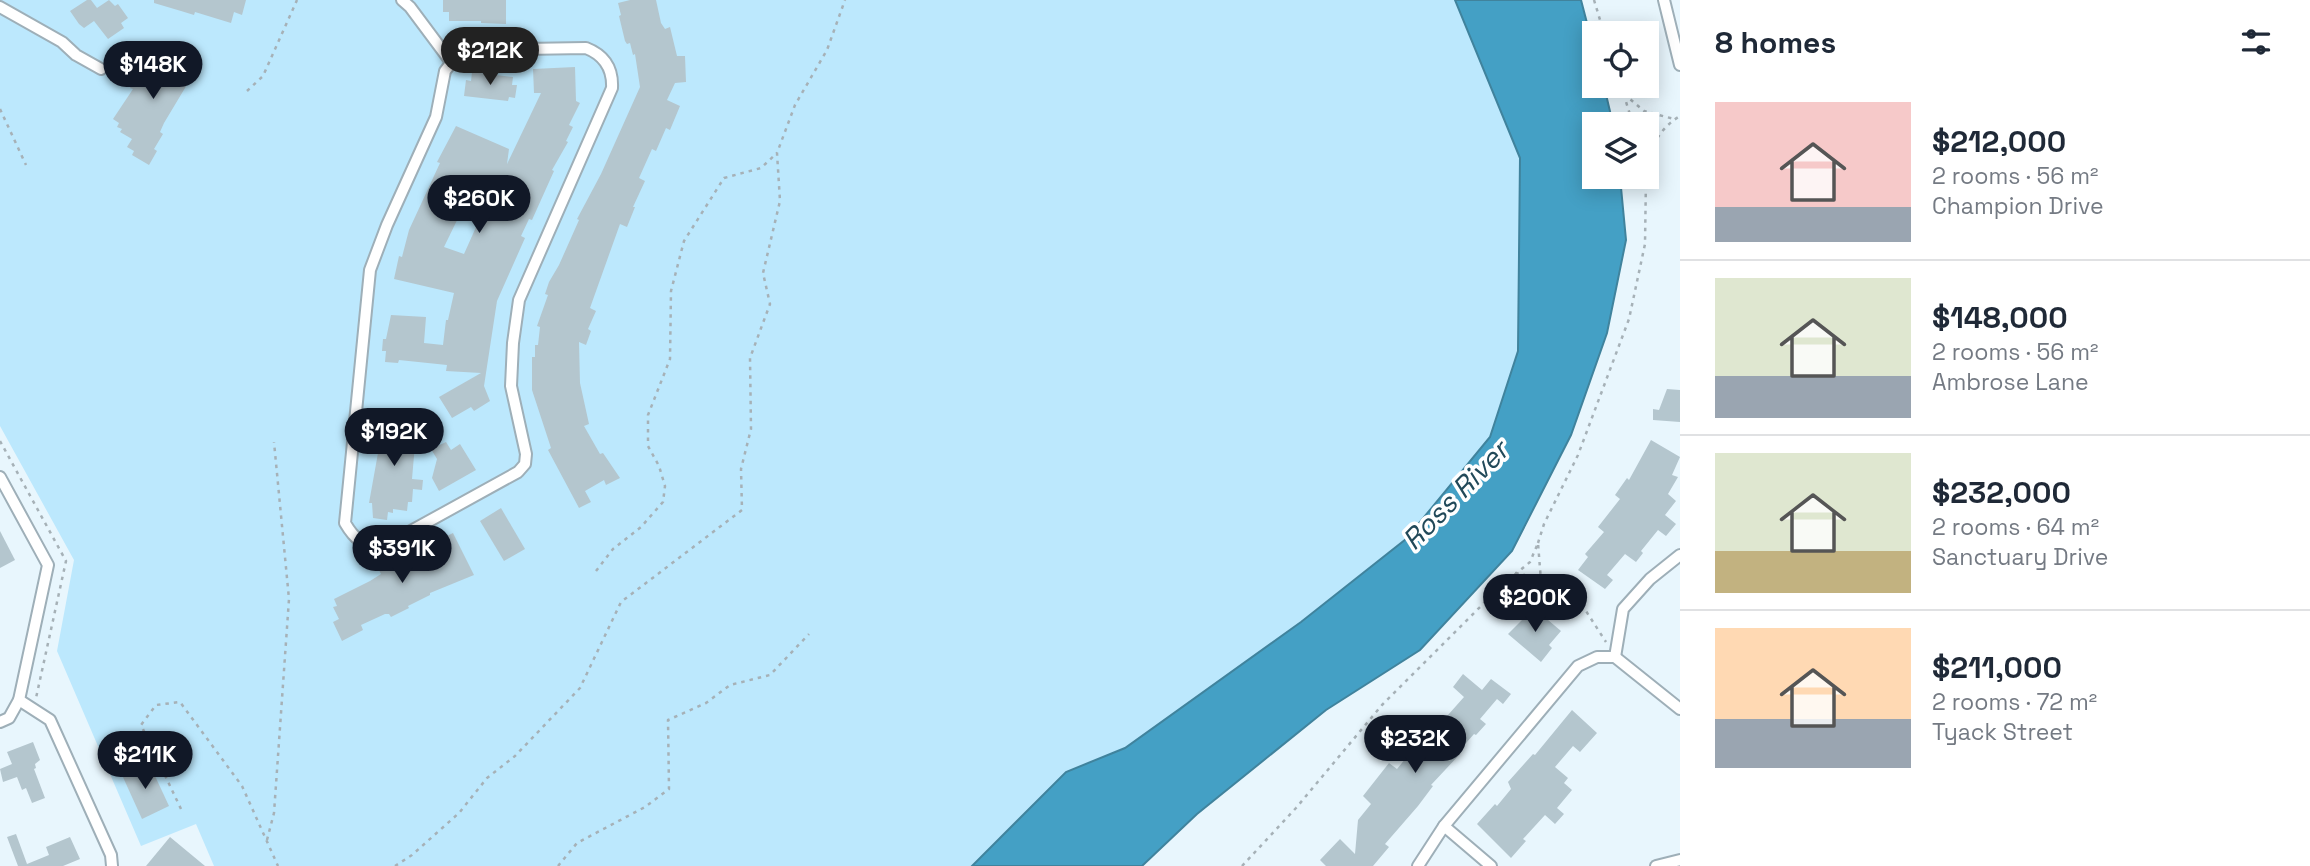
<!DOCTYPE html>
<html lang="en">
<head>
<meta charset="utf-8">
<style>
	body { margin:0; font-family:"Space Grotesk",sans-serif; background:#f2f2f3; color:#1f2937; height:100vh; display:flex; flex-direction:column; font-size:26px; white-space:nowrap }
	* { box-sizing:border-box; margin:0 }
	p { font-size:23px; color:#747a83 }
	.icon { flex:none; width:38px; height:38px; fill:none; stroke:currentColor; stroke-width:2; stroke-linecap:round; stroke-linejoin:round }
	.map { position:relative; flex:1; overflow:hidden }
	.details { display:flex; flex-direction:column; background:#fff; width:630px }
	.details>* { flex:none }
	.buttons { position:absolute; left:1582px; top:21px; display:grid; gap:14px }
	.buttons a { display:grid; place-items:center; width:77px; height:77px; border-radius:0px; background:#fff; box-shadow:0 4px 18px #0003; font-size:35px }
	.price { position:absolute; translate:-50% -60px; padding:0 16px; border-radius:24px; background:#111827; color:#fff; font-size:23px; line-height:46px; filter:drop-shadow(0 2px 4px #0008) }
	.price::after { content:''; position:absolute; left:50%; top:42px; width:21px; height:16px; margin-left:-10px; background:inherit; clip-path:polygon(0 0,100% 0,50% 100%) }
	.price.on { background:#222; color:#fff }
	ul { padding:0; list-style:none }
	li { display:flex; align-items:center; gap:21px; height:175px; padding:0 35px }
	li+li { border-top:2px solid #e0e1e3 }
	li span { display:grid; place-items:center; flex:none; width:196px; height:140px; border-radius:0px; color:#555 }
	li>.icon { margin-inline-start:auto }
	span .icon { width:84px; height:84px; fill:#fffc; stroke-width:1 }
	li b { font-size:30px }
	h2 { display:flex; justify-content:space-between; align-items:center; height:84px; padding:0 35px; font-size:30px }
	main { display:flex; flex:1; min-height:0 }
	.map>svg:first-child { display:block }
	.green { fill:#bce8fd }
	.water { fill:#44a0c5; stroke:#40839d; stroke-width:2 }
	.building { fill:#b4c6ce; fill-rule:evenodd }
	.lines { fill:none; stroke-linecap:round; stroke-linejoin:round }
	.street-casing { stroke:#9eafb8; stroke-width:14 }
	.path { stroke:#a6b1b7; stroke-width:2.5; stroke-dasharray:3.5 5; stroke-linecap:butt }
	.street { stroke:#fff; stroke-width:10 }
	.labels { text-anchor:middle; stroke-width:7; stroke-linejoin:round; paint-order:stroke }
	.water-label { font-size:28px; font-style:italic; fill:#214959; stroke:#fff }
</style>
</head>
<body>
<main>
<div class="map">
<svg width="1680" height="866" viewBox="0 0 1680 866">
	<rect width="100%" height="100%" fill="#e8f6fd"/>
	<polygon class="green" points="0,0 1455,0 1520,158 1518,351 1490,437 1406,539 1301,622 1125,748 1066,772 972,866 214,866 196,824 141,846 57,651 74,560 0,426"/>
	<polygon class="water" points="1455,0 1581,0 1594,50 1594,86 1604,86 1613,124 1594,124 1594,177 1620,177 1626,240 1607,333 1571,435 1512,551 1420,650 1326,710 1197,814 1142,866 972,866 1066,772 1125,748 1301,622 1406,539 1490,437 1518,351 1520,158"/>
	<g class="building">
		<polygon points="87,0 91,0 97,8 109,0 115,6 118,4 128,18 121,23 124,28 108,39 94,21 84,28 79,24 70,11"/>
		<polygon points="154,0 246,0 242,15 234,12 231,23 195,12 194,15 181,11 154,3"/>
		<polygon points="443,0 506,0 506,24 481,23 481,21 449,21 449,12 443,12"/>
		<polygon points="630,0 656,0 661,23 665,29 670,27 677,56 685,56 686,82 675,83 667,100 680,106 670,130 666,128 656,151 652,149 639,178 645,181 633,207 635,207 627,227 620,224 590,308 596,311 588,329 591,331 586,345 579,342 580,383 589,424 584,426 600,454 603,453 620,478 606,485 604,480 585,491 591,502 579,508 548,450 551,448 532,390 532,357 535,357 535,345 538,345 540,327 537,326 548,295 545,294 549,282 559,265 579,220 577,219 601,174 640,87 635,54 633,55 630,43 627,44 625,41 619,16 621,15 618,3"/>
		<polygon points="155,45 197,68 164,123 160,132 163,134 154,149 157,151 149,165 132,155 134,151 127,147 132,139 120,132 122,129 117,127 119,123 113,119 133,89 130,88"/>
		<path d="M575,67L576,101L580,103L569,125L573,127L566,141L568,142L552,170L554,171L532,220L529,219L521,236L525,238L497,301L484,386L490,401L474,411L471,407L452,418L439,397L481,373L446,371L447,365L399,360L398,363L385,362L386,351H382L383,339H386L391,315L426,317L424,343L443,345L446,320H448L454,293L394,279L399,256L402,257L409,230L440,163L437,162L456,126L509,149L507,164L541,93H534L533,69ZM463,208L481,216L464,254L444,247Z"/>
		<polygon points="472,72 513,77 512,85 517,85 515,98 509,97 508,101 464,96 466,80 471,81"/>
		<polygon points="1667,389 1680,390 1680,422 1653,420 1653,409 1659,410"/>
		<polygon points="377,419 417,421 412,479 423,480 422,490 413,489 412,502 408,502 407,511 393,509 393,513 388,512 387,520 373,518 372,503 369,503 378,453"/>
		<polygon points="1651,440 1680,457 1672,475 1678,477 1668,494 1676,501 1665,515 1676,524 1666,536 1658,530 1641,551 1643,553 1636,562 1625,554 1607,575 1613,580 1605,589 1578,570 1588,557 1585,554 1604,532 1598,527 1620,499 1615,495 1627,478 1629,480"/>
		<polygon points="446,442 451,450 460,444 476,470 439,491 432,478 437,459 431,449"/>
		<polygon points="501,508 525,549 504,561 480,521"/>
		<polygon points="0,531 15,560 0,568"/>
		<polygon points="453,533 474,575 430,593 430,595 408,606 409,608 391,617 389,614 385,614 361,625 363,630 342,641 333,622 339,619 333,607 337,606 334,599 370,581 381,574 379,570"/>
		<polygon points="1534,608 1561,631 1549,645 1552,648 1541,662 1508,634"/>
		<polygon points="1463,674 1482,690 1491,679 1511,694 1503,704 1497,699 1480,719 1486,724 1476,735 1474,734 1458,752 1460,754 1431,785 1433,786 1418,806 1385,844 1389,847 1373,866 1326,866 1320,860 1340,839 1355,854 1358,820 1371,804 1363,796 1389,763 1397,769 1410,753 1404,747 1423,724 1432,733 1464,697 1453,687"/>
		<polygon points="1572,710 1597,733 1580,752 1573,746 1555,767 1568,778 1564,783 1572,790 1557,808 1564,814 1555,824 1545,815 1523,839 1526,841 1511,858 1477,824 1495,804 1497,806 1511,789 1508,782 1533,754 1535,755"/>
		<polygon points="33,742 40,760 35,764 36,768 34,769 45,798 32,803 26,788 22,790 17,777 3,782 0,769 12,764 7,752"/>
		<polygon points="149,763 169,806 142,819 122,775"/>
		<polygon points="16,834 27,864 49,855 46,847 70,837 80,859 63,866 18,866 7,837"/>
		<polygon points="170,837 205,866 146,866"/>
	</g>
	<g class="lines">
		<defs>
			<g id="street">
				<polyline points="402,0 410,7 451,62"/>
				<polyline points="1664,0 1680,65"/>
				<polyline points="0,7 62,42 76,55 101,69"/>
				<path d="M586,48C604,55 613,68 612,88L519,300L513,343L511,386L526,454L525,464L518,472L382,547C362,545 355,540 345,523L370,270L387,225L436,117L445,71L455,58L472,50Z"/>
				<polyline points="0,477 48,565 19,700 9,718 0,722"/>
				<polyline points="1615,657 1623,609 1650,579 1680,555"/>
				<polyline points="19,700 50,720 111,855 112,866"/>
				<polyline points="1444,826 1491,866"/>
				<polyline points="1418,866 1444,826 1578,666 1597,657 1615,657 1680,709"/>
				<polyline points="1656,866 1680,860"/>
			</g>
		</defs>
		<use href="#street" class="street-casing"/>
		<g class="path">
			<polyline points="1594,0 1604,33"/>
			<polyline points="1621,86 1633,124"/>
			<polyline points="247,91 263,76 297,0"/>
			<polyline points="1624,94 1644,111 1674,119"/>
			<polyline points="0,109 26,165"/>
			<path d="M1647,161C1652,143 1663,126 1680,116"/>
			<polyline points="0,441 66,561 36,698"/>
			<polyline points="1538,543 1544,524 1578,455 1629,319 1645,244 1646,177"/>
			<polyline points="596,571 613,549 641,527 663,502 665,486 659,466 648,446 648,415 670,359 671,291 684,241 724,178 761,168 777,153"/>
			<path d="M1515,573C1539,578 1540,579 1552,600L1586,611L1606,642"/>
			<polyline points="181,809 141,725 156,705 180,702 242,786 278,866"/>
			<polyline points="267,840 274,813 289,599 274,442"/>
			<polyline points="395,866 412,855 459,813 487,778 515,756 580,688 621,602 742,510 741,469 751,429 750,358 770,304 763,273 780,201 777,153 795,105 827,50 845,0"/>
			<polyline points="558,866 577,843 645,807 669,789 668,720 706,703 730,685 770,675 809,634"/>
			<polyline points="1242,866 1296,808 1382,705 1499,588 1530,562 1538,543 1541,581"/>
		</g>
		<use href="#street" class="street"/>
	</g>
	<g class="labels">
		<g class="water-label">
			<text transform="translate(1455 495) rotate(-46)" y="10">Ross River</text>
		</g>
	</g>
</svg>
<div class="buttons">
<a><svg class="icon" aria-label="locate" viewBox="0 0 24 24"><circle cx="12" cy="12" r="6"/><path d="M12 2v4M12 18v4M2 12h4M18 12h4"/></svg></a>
<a><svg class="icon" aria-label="layers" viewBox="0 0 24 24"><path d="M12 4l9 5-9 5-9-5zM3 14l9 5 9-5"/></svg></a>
</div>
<b class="price on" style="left:490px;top:87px">$212K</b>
<b class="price" style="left:153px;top:101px">$148K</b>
<b class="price" style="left:479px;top:235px">$260K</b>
<b class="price" style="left:394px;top:468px">$192K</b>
<b class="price" style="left:402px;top:585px">$391K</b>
<b class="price" style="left:1535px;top:634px">$200K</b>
<b class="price" style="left:1415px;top:775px">$232K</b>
<b class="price" style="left:145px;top:791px">$211K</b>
</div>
<section class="details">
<h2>8 homes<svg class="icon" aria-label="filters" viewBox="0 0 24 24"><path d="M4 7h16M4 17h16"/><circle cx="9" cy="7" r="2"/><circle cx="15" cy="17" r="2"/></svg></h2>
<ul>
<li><span style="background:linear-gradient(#f6c9c9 75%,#9aa5b1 0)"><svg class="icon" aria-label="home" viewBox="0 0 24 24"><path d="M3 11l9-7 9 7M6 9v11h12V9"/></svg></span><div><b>$212,000</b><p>2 rooms · 56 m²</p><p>Champion Drive</p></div></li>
<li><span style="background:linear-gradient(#dfe7d0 70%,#9aa5b1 0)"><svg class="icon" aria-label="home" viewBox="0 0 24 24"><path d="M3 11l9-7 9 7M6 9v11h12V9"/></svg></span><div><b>$148,000</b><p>2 rooms · 56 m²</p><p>Ambrose Lane</p></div></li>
<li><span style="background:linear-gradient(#dfe7d0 70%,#c2b280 0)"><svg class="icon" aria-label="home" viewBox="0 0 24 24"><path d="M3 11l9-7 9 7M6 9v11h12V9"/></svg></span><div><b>$232,000</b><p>2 rooms · 64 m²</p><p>Sanctuary Drive</p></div></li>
<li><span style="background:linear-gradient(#ffd9b3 65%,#9aa5b1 0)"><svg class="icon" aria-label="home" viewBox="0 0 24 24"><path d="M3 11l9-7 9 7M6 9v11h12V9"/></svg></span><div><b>$211,000</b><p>2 rooms · 72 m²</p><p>Tyack Street</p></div></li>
</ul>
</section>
</main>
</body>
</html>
